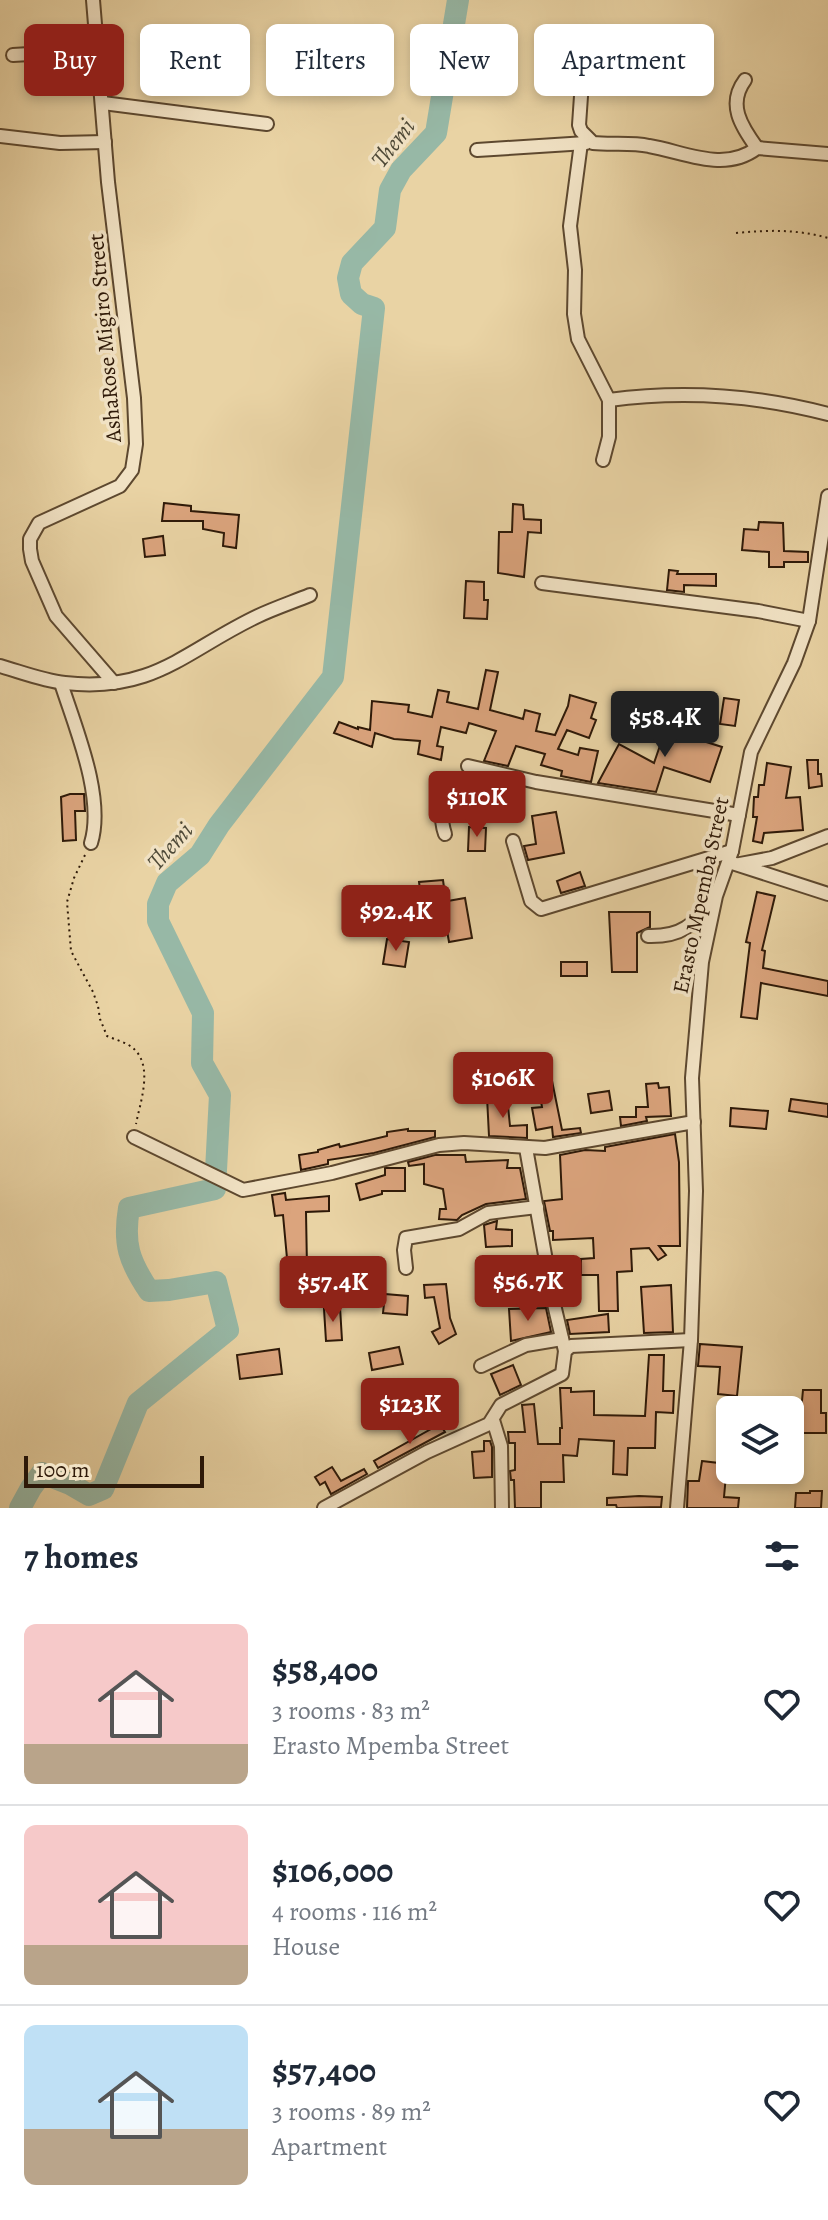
<!DOCTYPE html>
<html lang="en">
<head>
<meta charset="utf-8">
<style>
	body { margin:0; font-family:Alegreya,serif; background:#f2f2f3; color:#1f2937; height:100vh; display:flex; flex-direction:column; font-size:30px; white-space:nowrap }
	* { box-sizing:border-box; margin:0 }
	p { font-size:26px; color:#747a83 }
	.icon { flex:none; width:44px; height:44px; fill:none; stroke:currentColor; stroke-width:2; stroke-linecap:round; stroke-linejoin:round }
	.map { position:relative; height:1508px; overflow:hidden }
	.details { display:flex; flex-direction:column; background:#fff; flex:1 }
	.details>* { flex:none }
	.hud { position:absolute; left:24px; top:24px; width:780px; height:72px; display:flex; gap:16px }
	.controls { position:absolute; left:716px; top:1396px; display:grid; gap:16px }
	.controls a { display:grid; place-items:center; width:88px; height:88px; border-radius:12px; background:#fff; box-shadow:0 4px 12px #0003; font-size:40px }
	.scale { position:absolute; left:24px; bottom:20px; width:180px; box-sizing:border-box; padding-left:8px; border:4px solid #2e1908; border-top:0; font-size:22px; line-height:28px; white-space:nowrap; color:#2e1908; -webkit-text-stroke:6px #f1e2c4; paint-order:stroke }
	.price { position:absolute; translate:-50% -68px; padding:0 18px; border-radius:8px; background:#8f2418; color:#fff; font-size:26px; line-height:52px; filter:drop-shadow(0 2px 4px #0008) }
	.price::after { content:''; position:absolute; left:50%; top:48px; width:24px; height:18px; margin-left:-12px; background:inherit; clip-path:polygon(0 0,100% 0,50% 100%) }
	.price.current { background:#222; color:#fff }
	ul { padding:0; list-style:none }
	li { display:flex; align-items:center; gap:24px; height:200px; padding:0 24px }
	li+li { border-top:2px solid #e0e1e3 }
	li span { display:grid; place-items:center; flex:none; width:224px; height:160px; border-radius:12px; color:#555 }
	li>.icon { margin-inline-start:auto }
	span .icon { width:96px; height:96px; fill:#fffc; stroke-width:1 }
	li b { font-size:34px }
	h2 { display:flex; justify-content:space-between; align-items:center; height:96px; padding:0 24px; font-size:34px }
	.chip { padding:0 28px; border-radius:12px; background:#fff; box-shadow:0 4px 12px #0003; font-size:28px; line-height:72px }
	.chip.current { background:#8f2418; color:#fff }
	.map>svg:first-child { display:block }
	.lines { fill:none; stroke-linecap:round; stroke-linejoin:round }
	.river { stroke:#97b8a6; stroke-width:22 }
	.building { fill:#dba47d; stroke:#2e1908; stroke-width:2 }
	.minor-casing { stroke:#5d482f; stroke-width:16 }
	.path { stroke:#2e1908; stroke-width:2; stroke-dasharray:2 4; stroke-linecap:butt }
	.minor { stroke:#f1e2c4; stroke-width:12 }
	.labels { text-anchor:middle; stroke-width:7; stroke-linejoin:round; paint-order:stroke }
	.street-label { font-size:22px; fill:#2e1908; stroke:#f1e2c4 }
	.water-label { font-size:24px; font-style:italic; fill:#4e4937; stroke:#f1e2c4 }
</style>
</head>
<body>
<div class="map">
<svg width="828" height="1508" viewBox="0 0 828 1508">
	<rect width="100%" height="100%" fill="#e9d3a4"/>
	<filter id="stains"><feTurbulence type="fractalNoise" baseFrequency=".0025" numOctaves="4"/><feColorMatrix values="0 0 0 0 .2 0 0 0 0 .09 0 0 0 0 .02 0 0 0 .5 -.17"/></filter>
	<radialGradient id="worn" r=".72"><stop offset=".6" stop-color="#630" stop-opacity="0"/><stop offset="1" stop-color="#630" stop-opacity=".3"/></radialGradient>
	<g class="lines">
		<path class="river" d="M20,1508L31,1488L42,1473L70,1484L89,1495L103,1489L138,1403L228,1330L216,1282L169,1290L149,1291C129,1261 123,1244 129,1208L215,1189L220,1095L202,1063L203,1013L158,921V904L167,883L200,855L219,825L333,677L374,308L362,304L351,294L348,278L352,263L385,228L390,190L401,170L436,133L458,0"/>
	</g>
	<g class="building">
		<polygon points="164,503 191,506 191,511 239,515 236,548 223,546 224,533 203,529 203,521 162,521"/>
		<polygon points="513,504 523,505 524,519 541,520 541,533 528,532 524,577 498,573 499,532 512,532"/>
		<polygon points="759,522 783,523 784,551 808,552 808,562 784,562 784,567 769,567 769,552 742,550 744,529 758,530"/>
		<polygon points="163,536 165,555 145,557 143,539"/>
		<polygon points="669,570 678,571 677,574 716,574 716,586 684,585 684,592 667,590"/>
		<polygon points="466,581 484,582 484,600 488,600 487,619 464,618"/>
		<polygon points="486,670 498,672 490,710 523,719 525,710 540,714 536,731 555,735 568,706 570,695 596,703 591,718 596,720 589,738 567,730 558,749 578,755 580,748 598,751 591,782 561,776 562,771 541,765 545,754 516,746 508,766 484,761 496,731 469,723 466,733 441,727 437,746 443,747 441,760 418,754 420,741 394,739 375,733 372,747 334,733 339,722 358,729 358,727 370,730 372,701 409,705 408,712 432,717 438,690 449,692 447,702 478,709"/>
		<polygon points="724,698 739,700 735,726 720,724"/>
		<polygon points="690,712 706,716 700,740 722,747 710,782 664,767 656,792 598,783 619,744 654,763 666,728 684,734"/>
		<polygon points="807,760 818,760 818,774 821,774 822,786 809,788"/>
		<polygon points="767,763 791,767 786,798 800,797 803,830 764,833 762,843 753,841 757,817 753,817 754,797 758,797 759,785 764,785"/>
		<polygon points="70,794 84,794 85,811 75,811 76,840 63,841 61,797"/>
		<polygon points="556,812 564,853 528,860 524,846 536,844 532,816"/>
		<polygon points="469,827 486,828 485,851 468,851"/>
		<polygon points="580,872 585,886 561,893 557,881"/>
		<polygon points="443,880 445,895 421,897 419,882"/>
		<polygon points="757,892 775,896 762,950 765,951 763,968 828,981 828,996 761,983 757,1019 741,1017 750,943 746,942"/>
		<polygon points="465,898 472,938 449,942 442,902"/>
		<polygon points="609,912 650,912 650,927 637,933 637,972 612,972"/>
		<polygon points="387,939 409,942 405,967 383,964"/>
		<rect x="561" y="962" width="26" height="14"/>
		<polygon points="550,1071 562,1130 580,1128 581,1133 553,1137 552,1127 536,1130 532,1108 542,1107 536,1073"/>
		<polygon points="658,1083 659,1088 669,1087 671,1116 646,1117 647,1121 621,1126 620,1117 636,1117 636,1107 648,1107 646,1084"/>
		<polygon points="609,1091 612,1110 591,1113 588,1094"/>
		<polygon points="507,1096 510,1126 527,1125 527,1138 489,1136 487,1097"/>
		<polygon points="791,1099 828,1104 828,1117 789,1111"/>
		<polygon points="731,1108 768,1111 766,1129 730,1126"/>
		<polygon points="408,1129 408,1131 435,1131 435,1137 374,1153 328,1160 328,1164 301,1170 299,1155 318,1152 318,1150 339,1144 340,1147 387,1136 387,1132"/>
		<polygon points="675,1134 679,1162 680,1246 659,1246 666,1255 658,1260 649,1248 631,1249 632,1271 617,1272 618,1311 599,1311 598,1275 581,1275 581,1259 594,1258 593,1238 553,1240 553,1231 550,1231 544,1201 562,1199 560,1155 585,1150 605,1151 605,1147"/>
		<polygon points="435,1155 465,1155 466,1162 508,1160 507,1168 520,1168 526,1199 486,1204 462,1215 457,1220 439,1219 440,1209 446,1209 443,1189 424,1184 424,1164 409,1166 408,1162"/>
		<polygon points="385,1168 405,1168 405,1191 382,1191 382,1194 360,1200 356,1184 385,1175"/>
		<polygon points="285,1193 286,1200 329,1196 329,1211 306,1212 307,1268 288,1269 283,1215 275,1216 272,1195"/>
		<polygon points="497,1221 496,1229 512,1230 512,1246 486,1247 484,1225"/>
		<polygon points="539,1276 541,1290 482,1301 480,1290"/>
		<polygon points="446,1284 450,1318 456,1334 439,1344 432,1332 440,1328 434,1297 425,1298 424,1285"/>
		<polygon points="671,1285 673,1332 644,1333 641,1287"/>
		<polygon points="385,1294 408,1296 407,1315 383,1313"/>
		<polygon points="340,1307 342,1340 326,1341 324,1309"/>
		<polygon points="546,1308 551,1332 511,1341 509,1309"/>
		<polygon points="608,1314 609,1332 570,1334 567,1320"/>
		<polygon points="700,1344 742,1347 737,1396 718,1394 720,1367 698,1366"/>
		<polygon points="399,1347 403,1364 372,1370 369,1353"/>
		<polygon points="279,1349 282,1374 240,1379 237,1355"/>
		<polygon points="649,1355 664,1355 663,1391 674,1391 673,1413 656,1412 655,1448 628,1448 627,1475 613,1474 614,1441 579,1439 577,1456 563,1455 564,1482 541,1482 541,1508 515,1508 514,1480 511,1480 510,1471 515,1470 515,1443 509,1443 508,1432 525,1432 522,1405 534,1404 538,1444 560,1444 560,1428 562,1428 560,1388 571,1388 571,1392 594,1391 594,1415 645,1416"/>
		<polygon points="513,1365 521,1385 500,1395 491,1374"/>
		<polygon points="803,1390 821,1390 821,1413 826,1413 826,1433 799,1433"/>
		<polygon points="440,1424 445,1432 378,1468 374,1461"/>
		<polygon points="484,1441 490,1441 492,1447 492,1477 474,1478 472,1452 484,1451"/>
		<polygon points="702,1461 727,1464 724,1497 739,1498 738,1508 687,1508 688,1481 699,1481"/>
		<polygon points="332,1467 341,1481 364,1469 367,1474 331,1494 325,1482 320,1485 315,1477"/>
		<polygon points="810,1491 822,1491 821,1508 795,1508 796,1493 810,1493"/>
		<polygon points="639,1496 662,1497 661,1507 617,1508 616,1505 607,1505 607,1498"/>
	</g>
	<g class="lines">
		<defs>
			<g id="minor">
				<polyline points="93,0 108,182 134,398 136,444 132,470 120,486 39,523 30,539 30,549 32,561 56,616 114,683"/>
				<polyline points="13,55 96,50"/>
				<path d="M583,67L579,125L581,131L593,143C611,145 631,142 649,146C685,152 724,173 757,148L828,154"/>
				<path d="M745,80C727,104 741,126 757,148"/>
				<polyline points="103,103 267,124"/>
				<polyline points="0,136 60,143 105,142"/>
				<polyline points="581,143 570,226 575,270 574,314 578,339 609,400 609,437 603,460"/>
				<polyline points="477,150 586,143"/>
				<path d="M609,400C683,390 756,395 828,414"/>
				<polyline points="542,583 758,611 809,621"/>
				<path d="M0,666C21,672 44,681 65,683C154,693 186,650 258,616C275,608 293,602 310,595"/>
				<path d="M61,683C75,727 105,797 91,843"/>
				<polyline points="468,766 536,782 739,815"/>
				<path d="M445,834C432,796 465,786 493,773"/>
				<polyline points="513,841 531,901 541,909 732,851"/>
				<polyline points="729,862 828,894"/>
				<polyline points="740,864 772,858 828,836"/>
				<path d="M648,936C684,937 693,924 714,898"/>
				<polyline points="134,1137 243,1190 332,1173 439,1145 464,1143 545,1148 694,1122"/>
				<polyline points="526,1148 553,1300 565,1351"/>
				<polyline points="406,1268 404,1250 406,1238 459,1229 488,1213 537,1207"/>
				<polyline points="481,1366 526,1345 562,1339"/>
				<polyline points="493,1420 501,1446 502,1508"/>
				<polyline points="324,1508 427,1452 489,1424 501,1405 562,1374 565,1351 571,1346 691,1340"/>
				<polyline points="677,1508 691,1340 696,1191 692,1078 702,962 716,896 732,851 751,752 794,663 809,621 828,496"/>
			</g>
		</defs>
		<use href="#minor" class="minor-casing"/>
		<g class="path">
			<path d="M736,233C768,230 796,229 828,238"/>
			<path d="M85,855L74,878L67,902L71,951L93,992L98,1006L100,1019L107,1036C116,1040 129,1043 135,1050C153,1068 140,1103 136,1124"/>
		</g>
		<use href="#minor" class="minor"/>
	</g>
	<g class="labels">
		<g class="street-label">
			<text transform="translate(104 338) rotate(-95)" y="8">AshaRose Migiro Street</text>
			<text transform="translate(700 895) rotate(-78)" y="8">Erasto Mpemba Street</text>
		</g>
		<g class="water-label">
			<text transform="translate(393 143) rotate(-52)" y="8">Themi</text>
			<text transform="translate(170 846) rotate(-48)" y="8">Themi</text>
		</g>
	</g>
	<rect width="100%" height="100%" filter="url(#stains)"/>
	<rect width="100%" height="100%" fill="url(#worn)"/>
</svg>
<div class="controls">
<a><svg class="icon" aria-label="layers" viewBox="0 0 24 24"><path d="M12 4l9 5-9 5-9-5zM3 14l9 5 9-5"/></svg></a>
</div>
<div class="scale">100 m</div>
<b class="price current" style="left:665px;top:759px">$58.4K</b>
<b class="price" style="left:477px;top:839px">$110K</b>
<b class="price" style="left:396px;top:953px">$92.4K</b>
<b class="price" style="left:503px;top:1120px">$106K</b>
<b class="price" style="left:528px;top:1323px">$56.7K</b>
<b class="price" style="left:333px;top:1324px">$57.4K</b>
<b class="price" style="left:410px;top:1446px">$123K</b>
<div class="hud">
<a class="chip current">Buy</a>
<a class="chip">Rent</a>
<a class="chip">Filters</a>
<a class="chip">New</a>
<a class="chip">Apartment</a>
</div>
</div>
<section class="details">
<h2>7 homes<svg class="icon" aria-label="filters" viewBox="0 0 24 24"><path d="M4 7h16M4 17h16"/><circle cx="9" cy="7" r="2"/><circle cx="15" cy="17" r="2"/></svg></h2>
<ul>
<li><span style="background:linear-gradient(#f6c9c9 75%,#b9a48a 0)"><svg class="icon" aria-label="home" viewBox="0 0 24 24"><path d="M3 11l9-7 9 7M6 9v11h12V9"/></svg></span><div><b>$58,400</b><p>3 rooms · 83 m²</p><p>Erasto Mpemba Street</p></div><svg class="icon" aria-label="heart" viewBox="0 0 24 24"><path d="M12 20l-8-8c-3-5 5-10 8-4 3-6 11-1 8 4z"/></svg></li>
<li><span style="background:linear-gradient(#f6c9c9 75%,#b9a48a 0)"><svg class="icon" aria-label="home" viewBox="0 0 24 24"><path d="M3 11l9-7 9 7M6 9v11h12V9"/></svg></span><div><b>$106,000</b><p>4 rooms · 116 m²</p><p>House</p></div><svg class="icon" aria-label="heart" viewBox="0 0 24 24"><path d="M12 20l-8-8c-3-5 5-10 8-4 3-6 11-1 8 4z"/></svg></li>
<li><span style="background:linear-gradient(#bfe0f5 65%,#b9a48a 0)"><svg class="icon" aria-label="home" viewBox="0 0 24 24"><path d="M3 11l9-7 9 7M6 9v11h12V9"/></svg></span><div><b>$57,400</b><p>3 rooms · 89 m²</p><p>Apartment</p></div><svg class="icon" aria-label="heart" viewBox="0 0 24 24"><path d="M12 20l-8-8c-3-5 5-10 8-4 3-6 11-1 8 4z"/></svg></li>
</ul>
</section>
</body>
</html>
